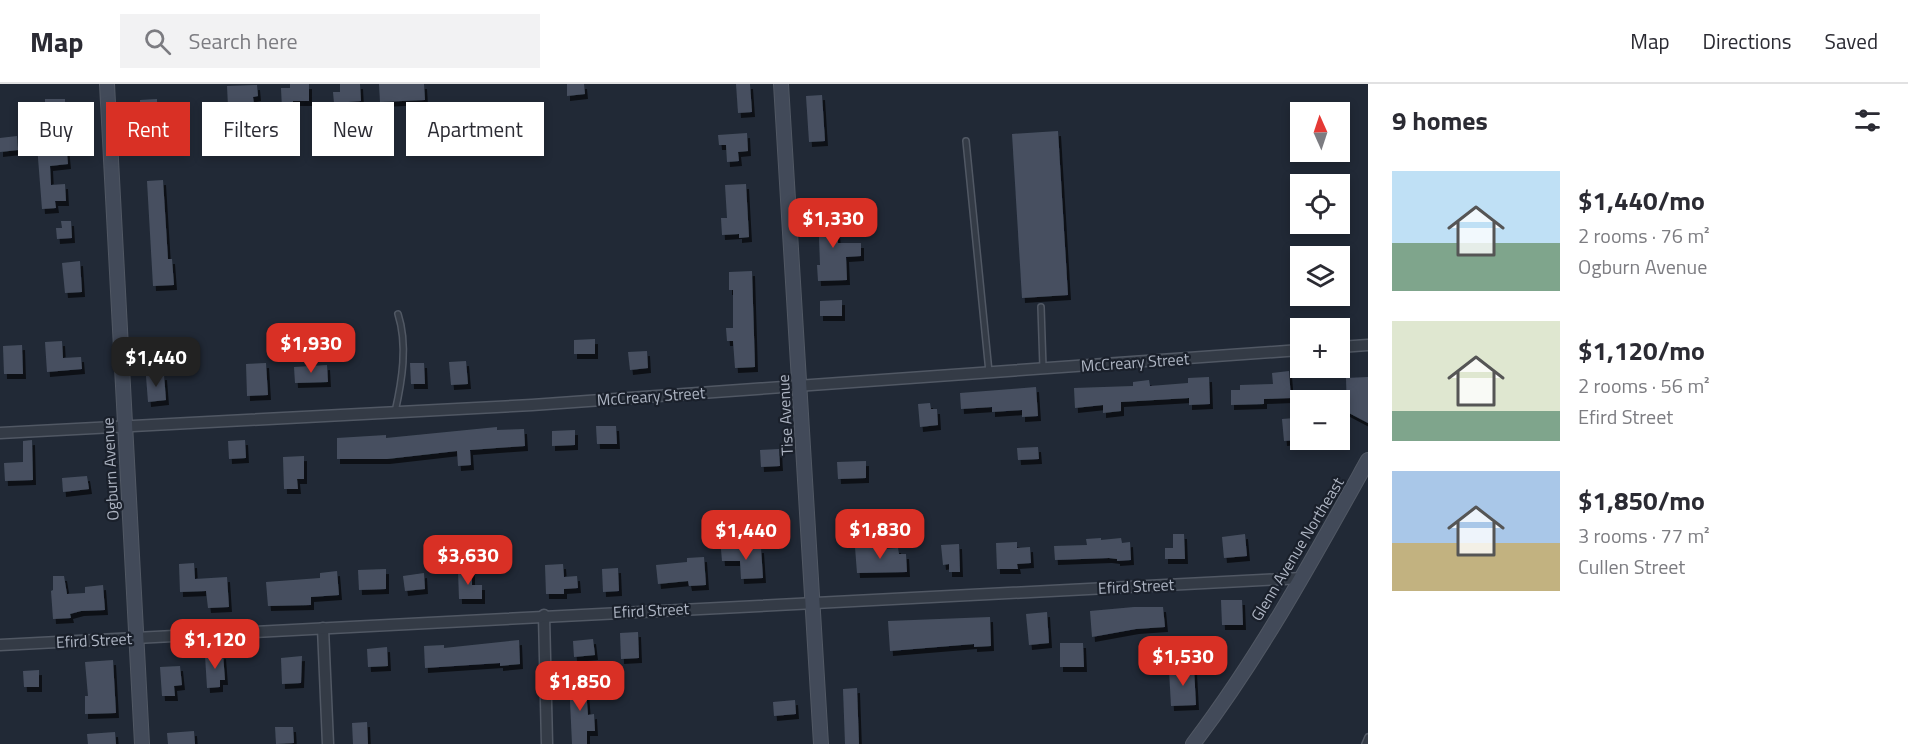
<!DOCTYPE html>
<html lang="en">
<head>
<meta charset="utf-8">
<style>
	body { margin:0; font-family:"Titillium Web",sans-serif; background:#f2f2f3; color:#2b2b33; height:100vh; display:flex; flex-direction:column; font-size:22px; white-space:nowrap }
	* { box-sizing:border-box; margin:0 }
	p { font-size:20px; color:#7c7c81 }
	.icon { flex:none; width:33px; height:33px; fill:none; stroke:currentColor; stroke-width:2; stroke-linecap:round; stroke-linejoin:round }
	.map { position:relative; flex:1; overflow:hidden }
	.sheet { display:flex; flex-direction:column; background:#fff; width:540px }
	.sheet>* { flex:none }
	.guide { position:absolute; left:18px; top:18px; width:570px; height:54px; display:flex; gap:12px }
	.needle { width:39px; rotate:357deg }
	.controls { position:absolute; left:1290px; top:18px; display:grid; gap:12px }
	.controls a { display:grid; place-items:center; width:60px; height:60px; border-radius:0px; background:#fff; box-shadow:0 3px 9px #0003; font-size:30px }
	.price { position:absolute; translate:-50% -51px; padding:0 14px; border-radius:12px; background:#d93025; color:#fff; font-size:20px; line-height:39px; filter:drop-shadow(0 2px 3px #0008) }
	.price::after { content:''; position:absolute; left:50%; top:36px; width:18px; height:14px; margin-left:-9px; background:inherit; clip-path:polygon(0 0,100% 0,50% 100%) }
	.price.on { background:#222; color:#fff }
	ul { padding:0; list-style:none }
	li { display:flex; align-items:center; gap:18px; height:150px; padding:0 24px }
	li span { display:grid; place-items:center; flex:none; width:168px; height:120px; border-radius:0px; color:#555 }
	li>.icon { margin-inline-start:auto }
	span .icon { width:72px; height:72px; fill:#fffc; stroke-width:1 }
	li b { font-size:26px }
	h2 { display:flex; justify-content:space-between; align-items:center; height:72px; padding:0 24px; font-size:26px }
	.pill { padding:0 21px; border-radius:0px; background:#fff; box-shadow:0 3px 9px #0003; font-size:21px; line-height:54px }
	.pill.on { background:#d93025; color:#fff }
	header { display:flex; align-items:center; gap:36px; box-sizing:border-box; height:84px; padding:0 30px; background:#fff; border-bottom:2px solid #e1e1e2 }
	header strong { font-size:28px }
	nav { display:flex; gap:33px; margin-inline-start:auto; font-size:21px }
	.search { width:420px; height:54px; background:#f2f2f3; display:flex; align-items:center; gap:15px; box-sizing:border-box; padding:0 21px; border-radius:0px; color:#7c7c81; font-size:22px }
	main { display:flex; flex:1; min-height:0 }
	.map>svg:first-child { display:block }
	.building { fill:#475060; filter:url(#shadow) }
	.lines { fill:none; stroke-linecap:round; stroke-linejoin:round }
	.lane-casing { stroke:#515864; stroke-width:8 }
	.street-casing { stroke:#515864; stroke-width:13 }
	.secondary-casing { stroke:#515864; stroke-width:16 }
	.lane { stroke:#343b46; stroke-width:5 }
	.street { stroke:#343b46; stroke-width:10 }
	.secondary { stroke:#424a59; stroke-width:14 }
	.labels { text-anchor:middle; stroke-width:4.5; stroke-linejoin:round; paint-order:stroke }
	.street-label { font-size:16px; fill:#aeb5c3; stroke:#1a202b }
</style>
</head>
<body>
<header>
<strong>Map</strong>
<div class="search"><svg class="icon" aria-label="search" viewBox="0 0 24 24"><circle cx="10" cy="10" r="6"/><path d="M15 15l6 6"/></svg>Search here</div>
<nav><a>Map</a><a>Directions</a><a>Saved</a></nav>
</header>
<main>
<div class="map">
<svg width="1368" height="660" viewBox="0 0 1368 660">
	<defs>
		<filter id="shadow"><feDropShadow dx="3" dy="5" stdDeviation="0" flood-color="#0009"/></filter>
	</defs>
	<rect width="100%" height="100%" fill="#212936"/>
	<g class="building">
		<polygon points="290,0 309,0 309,17 293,17 293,25 282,25 281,4 290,4"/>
		<polygon points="340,0 360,0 361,17 334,19 333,8 340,8"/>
		<polygon points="379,0 424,0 425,16 380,18"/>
		<polygon points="567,0 584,0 585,10 567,12"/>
		<polygon points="736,0 750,0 752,28 738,29"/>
		<polygon points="257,1 258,12 253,13 254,20 228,22 227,2"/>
		<polygon points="822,11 825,57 809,58 806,12"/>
		<rect x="45" y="15" width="20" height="17"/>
		<polygon points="157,15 158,57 141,57 140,16"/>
		<polygon points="486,41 487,55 470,56 469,42"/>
		<polygon points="1058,47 1068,211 1022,214 1012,50"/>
		<polygon points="747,49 748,67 738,68 739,77 727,78 726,61 719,61 718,51"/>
		<polygon points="376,51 378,66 365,67 364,52"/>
		<polygon points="17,52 18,66 0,68 0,54"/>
		<polygon points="66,59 68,80 50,82 51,101 65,100 66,117 55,117 56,124 42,125 37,61"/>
		<polygon points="163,96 168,175 172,175 174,201 153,202 147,97"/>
		<polygon points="746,100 749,153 739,154 739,150 722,151 721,134 727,134 725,101"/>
		<polygon points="835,124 838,159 861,159 861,172 846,173 847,196 818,197 817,181 820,181 818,125"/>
		<polygon points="61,137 71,137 72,154 57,155 56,144 62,144"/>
		<polygon points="80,177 82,208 65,209 62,179"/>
		<polygon points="752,187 755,283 735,284 733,257 727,257 726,244 733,244 733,206 729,206 729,188"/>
		<polygon points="842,216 842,232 820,232 820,217"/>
		<polygon points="595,255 595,270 574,270 574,256"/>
		<polygon points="62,257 63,274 81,273 82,285 47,288 45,258"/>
		<polygon points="22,261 23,290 4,290 3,262"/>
		<polygon points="647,267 648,284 630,286 628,268"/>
		<polygon points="466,277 468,300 451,301 449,278"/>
		<polygon points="266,279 268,311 247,312 246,280"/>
		<polygon points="410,279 424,279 425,300 411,300"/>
		<polygon points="327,281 328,298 295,299 294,283"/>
		<polygon points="1289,287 1291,314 1264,315 1264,320 1231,321 1231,306 1240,306 1240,301 1273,300 1272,289"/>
		<polygon points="164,291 166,316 148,318 146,292"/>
		<polygon points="1209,293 1210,320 1189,321 1189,314 1121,318 1121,327 1103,329 1103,321 1075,324 1074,304 1133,302 1133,298 1149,296 1150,302 1188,299 1188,294"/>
		<polygon points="1368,293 1368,339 1347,328 1346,294"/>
		<polygon points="1036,303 1038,332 1022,333 1022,326 992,328 992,323 961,325 960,309"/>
		<polygon points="930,319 931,325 937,325 938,341 920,343 918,320"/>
		<polygon points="1295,334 1297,356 1284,357 1282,335"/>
		<polygon points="596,342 616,342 617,360 597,360"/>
		<polygon points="497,343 497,346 524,345 525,362 470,366 471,381 458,382 457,367 387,375 337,375 337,354 386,351 386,354"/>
		<polygon points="575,346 575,361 552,362 552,347"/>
		<polygon points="32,356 33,396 5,397 4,379 23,378 23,357"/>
		<polygon points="245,356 246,374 229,375 228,357"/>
		<polygon points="1038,363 1039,375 1018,376 1017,364"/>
		<polygon points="779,365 780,382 761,383 760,366"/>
		<polygon points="304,372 304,395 297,395 298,405 284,405 283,373"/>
		<polygon points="866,377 866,394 838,395 837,378"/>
		<polygon points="87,392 89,405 63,408 62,394"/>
		<polygon points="1173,450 1184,450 1185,475 1165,475 1165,464 1173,464"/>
		<polygon points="1245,450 1247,472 1224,474 1222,453"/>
		<polygon points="1101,454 1101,456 1121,454 1122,459 1130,458 1131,476 1117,477 1117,475 1109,474 1055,476 1054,462 1087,461 1086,455"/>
		<polygon points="1017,458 1017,464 1030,463 1031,479 1017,480 1018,485 997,485 996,459"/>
		<polygon points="959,460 960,488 949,488 949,480 943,481 941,461"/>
		<polygon points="874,462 874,466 898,464 899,470 906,470 907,488 857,489 855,463"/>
		<polygon points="761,464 763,494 741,495 740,477 722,477 721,465"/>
		<polygon points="704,473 706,501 689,502 688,497 658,500 656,481 687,478 687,474"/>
		<polygon points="194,479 195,495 227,493 229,523 208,524 206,507 180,508 179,480"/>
		<polygon points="563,480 564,493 577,492 578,504 564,505 564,510 546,510 545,481"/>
		<polygon points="618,484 619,507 603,508 602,485"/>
		<polygon points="386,485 386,505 359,506 358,486"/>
		<polygon points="458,486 472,486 472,501 482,501 482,515 459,515"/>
		<polygon points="337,487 339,511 311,513 311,521 268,522 266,498 320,494 320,489"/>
		<polygon points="424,489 425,505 405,507 403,492"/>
		<polygon points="53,492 64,492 67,510 85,509 85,503 103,501 105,526 81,527 70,530 71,534 53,535 51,507 53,506"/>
		<polygon points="1221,516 1242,516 1243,541 1222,541"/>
		<polygon points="1134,523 1163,523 1165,543 1136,545 1092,553 1090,527"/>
		<polygon points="1047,528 1049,559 1029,561 1026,530"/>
		<polygon points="990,533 991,562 974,563 974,560 890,567 888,537"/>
		<polygon points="638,548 639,574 621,575 620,549"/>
		<polygon points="593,555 595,571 574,573 573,557"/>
		<polygon points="519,556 520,580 500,582 500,579 425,584 424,562 444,561 444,564"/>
		<polygon points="1060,559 1083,559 1084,583 1060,583"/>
		<polygon points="387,563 388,582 368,583 367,565"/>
		<polygon points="223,570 225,596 220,596 220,603 207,604 205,571"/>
		<polygon points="302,572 301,599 282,600 281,574"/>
		<polygon points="113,576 116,629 85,630 85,612 88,612 85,578"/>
		<polygon points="180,582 182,601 174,602 175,612 162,612 160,583"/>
		<polygon points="1194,584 1196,621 1171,622 1169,586"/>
		<polygon points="39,586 39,603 24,603 23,587"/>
		<polygon points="585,593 588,631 594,630 595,647 587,647 587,660 572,660 569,595"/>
		<polygon points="857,604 859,660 845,660 843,605"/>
		<polygon points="795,616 796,630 774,632 773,618"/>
		<polygon points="367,638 368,660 353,660 352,639"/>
		<polygon points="275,643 293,643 294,659 276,660"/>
		<polygon points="194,647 195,660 168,660 167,649"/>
		<polygon points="115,648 116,660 88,660 87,650"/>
	</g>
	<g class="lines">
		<defs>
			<g id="lane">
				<polyline points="966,57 989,288"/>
				<polyline points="1041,223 1043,284"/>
				<path d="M395,328C402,297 408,261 398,230"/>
				<polyline points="1365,660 1368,653"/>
			</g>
			<g id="street">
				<polyline points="1340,263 1368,261"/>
				<polyline points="0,349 532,321 1300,266"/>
				<polyline points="544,531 547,660"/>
				<polyline points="323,544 328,660"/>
				<polyline points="0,561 1302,494"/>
			</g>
			<g id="secondary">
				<polyline points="107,0 142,660"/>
				<polyline points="781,0 821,660"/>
				<path d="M1193,660C1260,572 1314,473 1368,376"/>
			</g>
		</defs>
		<use href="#lane" class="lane-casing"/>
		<use href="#street" class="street-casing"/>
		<use href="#secondary" class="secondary-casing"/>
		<use href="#lane" class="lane"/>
		<use href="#street" class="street"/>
		<use href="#secondary" class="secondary"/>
	</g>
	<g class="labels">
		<g class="street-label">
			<text transform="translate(1135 278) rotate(-4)" y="6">McCreary Street</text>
			<text transform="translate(651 312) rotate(-4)" y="6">McCreary Street</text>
			<text transform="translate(785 331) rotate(-93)" y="6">Tise Avenue</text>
			<text transform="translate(110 385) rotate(-93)" y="6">Ogburn Avenue</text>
			<text transform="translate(1297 465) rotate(-59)" y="6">Glenn Avenue Northeast</text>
			<text transform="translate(1136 502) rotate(-3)" y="6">Efird Street</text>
			<text transform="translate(651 526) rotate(-3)" y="6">Efird Street</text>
			<text transform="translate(94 556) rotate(-3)" y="6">Efird Street</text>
		</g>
	</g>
</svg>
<div class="controls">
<a><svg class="needle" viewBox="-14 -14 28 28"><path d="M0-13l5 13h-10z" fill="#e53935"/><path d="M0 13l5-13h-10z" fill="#7c7c81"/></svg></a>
<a><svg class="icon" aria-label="locate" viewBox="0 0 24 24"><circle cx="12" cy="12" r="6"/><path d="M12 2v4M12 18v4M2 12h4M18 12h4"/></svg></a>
<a><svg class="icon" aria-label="layers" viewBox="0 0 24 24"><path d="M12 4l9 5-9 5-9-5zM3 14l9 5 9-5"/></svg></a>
<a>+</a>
<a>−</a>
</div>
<b class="price" style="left:833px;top:165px">$1,330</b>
<b class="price" style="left:311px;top:290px">$1,930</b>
<b class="price on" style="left:156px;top:304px">$1,440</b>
<b class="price" style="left:880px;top:476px">$1,830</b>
<b class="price" style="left:746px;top:477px">$1,440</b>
<b class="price" style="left:468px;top:502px">$3,630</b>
<b class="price" style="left:215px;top:586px">$1,120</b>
<b class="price" style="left:1183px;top:603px">$1,530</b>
<b class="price" style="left:580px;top:628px">$1,850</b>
<div class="guide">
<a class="pill">Buy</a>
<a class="pill on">Rent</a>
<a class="pill">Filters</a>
<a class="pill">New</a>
<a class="pill">Apartment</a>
</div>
</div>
<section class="sheet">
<h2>9 homes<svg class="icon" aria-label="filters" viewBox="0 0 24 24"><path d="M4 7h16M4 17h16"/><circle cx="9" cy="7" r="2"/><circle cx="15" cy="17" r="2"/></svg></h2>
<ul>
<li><span style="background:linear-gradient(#bfe0f5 60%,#7fa58c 0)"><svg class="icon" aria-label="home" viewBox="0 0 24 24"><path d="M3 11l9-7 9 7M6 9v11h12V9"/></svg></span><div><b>$1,440/mo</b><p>2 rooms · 76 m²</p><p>Ogburn Avenue</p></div></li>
<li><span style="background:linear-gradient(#dfe7d0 75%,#7fa58c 0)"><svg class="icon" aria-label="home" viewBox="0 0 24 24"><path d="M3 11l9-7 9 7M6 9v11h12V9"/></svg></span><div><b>$1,120/mo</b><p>2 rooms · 56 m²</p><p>Efird Street</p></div></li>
<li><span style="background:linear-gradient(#a9c7e8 60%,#c2b280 0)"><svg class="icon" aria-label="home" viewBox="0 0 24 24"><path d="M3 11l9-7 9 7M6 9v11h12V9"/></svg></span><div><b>$1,850/mo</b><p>3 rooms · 77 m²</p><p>Cullen Street</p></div></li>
</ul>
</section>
</main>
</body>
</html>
